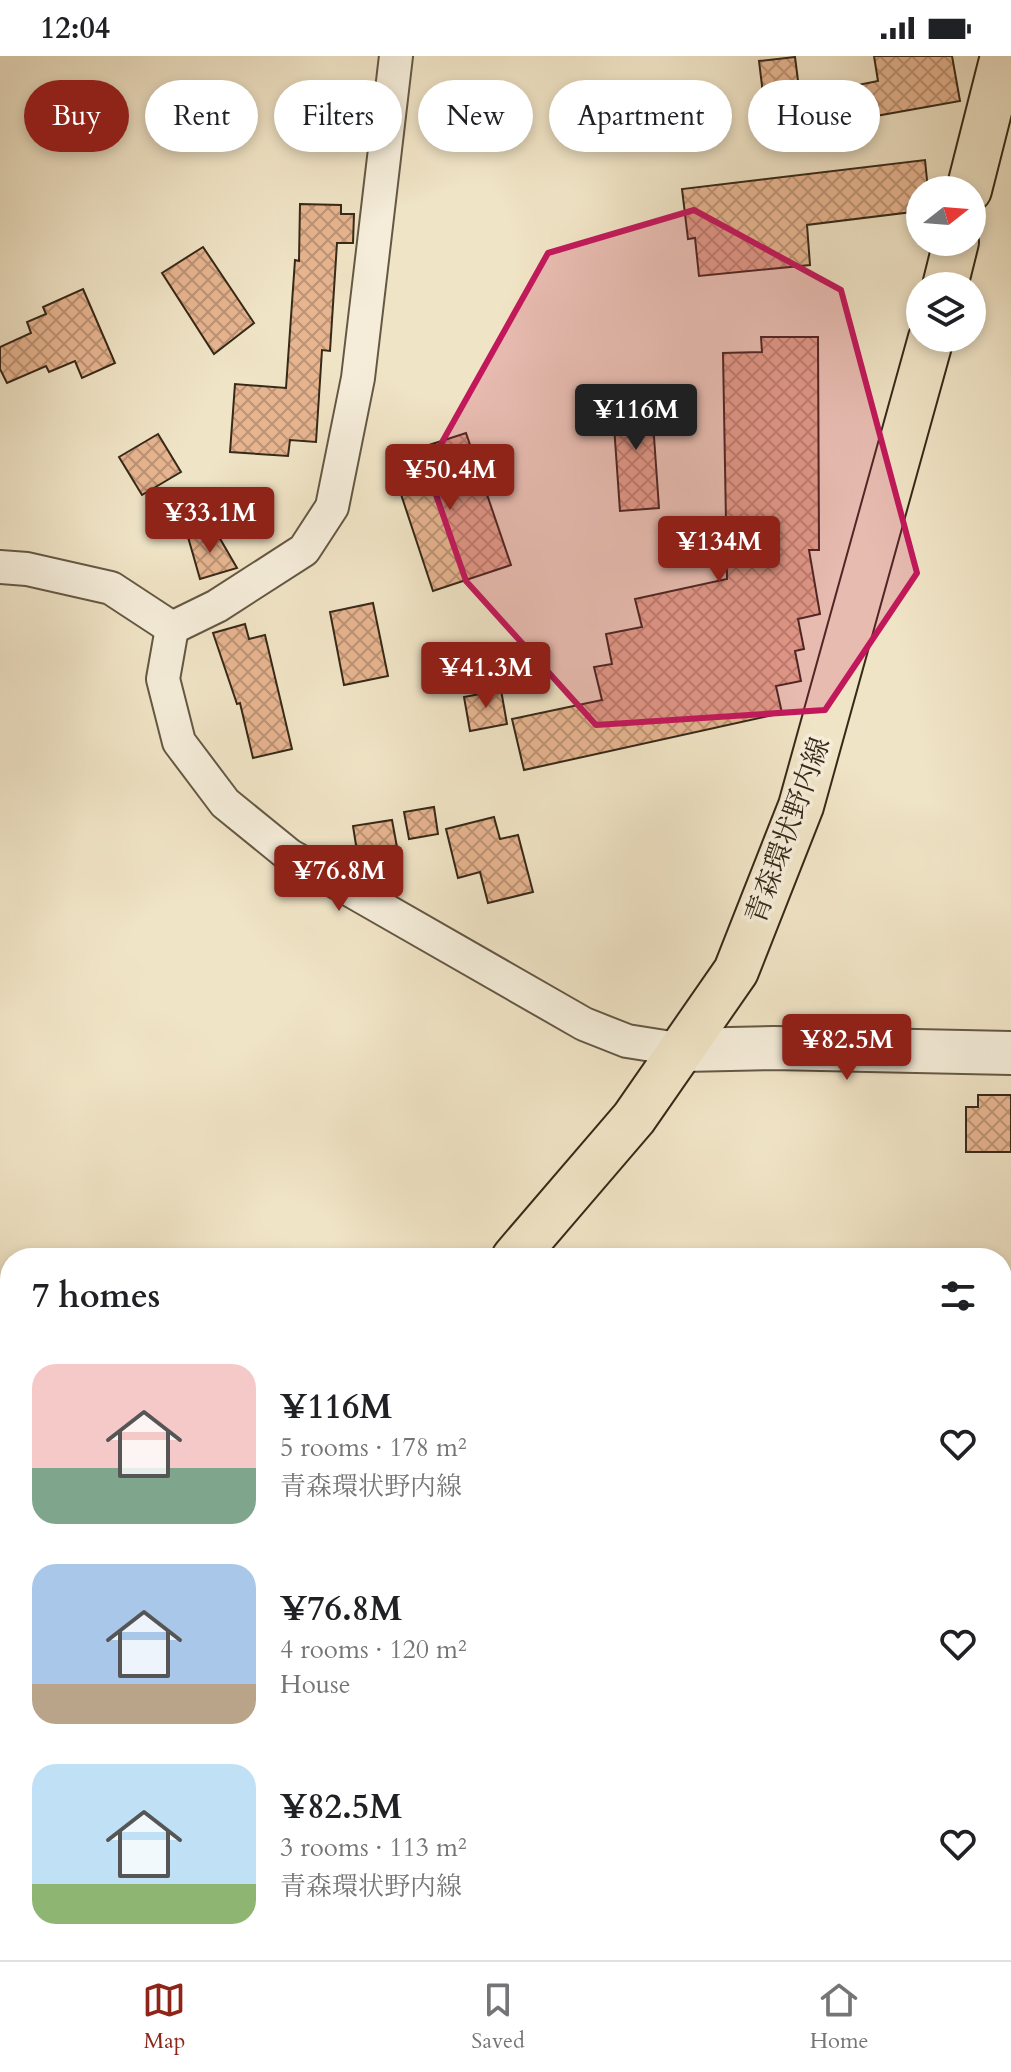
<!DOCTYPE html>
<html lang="en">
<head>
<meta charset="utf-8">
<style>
	body { margin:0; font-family:Cardo,"Noto Serif JP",serif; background:#f6f6f6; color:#202124; height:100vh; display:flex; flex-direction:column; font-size:30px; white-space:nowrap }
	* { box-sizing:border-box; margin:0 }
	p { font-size:26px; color:#757577 }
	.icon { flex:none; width:44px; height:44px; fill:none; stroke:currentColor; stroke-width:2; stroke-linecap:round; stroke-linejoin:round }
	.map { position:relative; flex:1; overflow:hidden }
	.side { position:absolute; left:0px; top:1192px; width:1012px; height:712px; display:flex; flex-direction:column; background:#fff; border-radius:32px 32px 0 0; box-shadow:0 4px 12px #0003 }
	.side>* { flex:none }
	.hud { position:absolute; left:24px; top:24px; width:964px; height:72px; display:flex; gap:16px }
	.needle { width:52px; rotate:73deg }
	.controls { position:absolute; left:906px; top:120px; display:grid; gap:16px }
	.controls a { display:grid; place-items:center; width:80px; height:80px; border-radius:50%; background:#fff; box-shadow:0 4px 12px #0003; font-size:40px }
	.price { position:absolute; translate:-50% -68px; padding:0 18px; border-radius:8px; background:#8f2418; color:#fff; font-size:26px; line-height:52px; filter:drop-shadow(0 2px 4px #0008) }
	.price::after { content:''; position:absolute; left:50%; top:48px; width:24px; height:18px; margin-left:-12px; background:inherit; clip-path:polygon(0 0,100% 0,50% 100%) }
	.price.current { background:#222; color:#fff }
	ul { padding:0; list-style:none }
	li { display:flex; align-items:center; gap:24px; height:200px; padding:0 32px }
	li span { display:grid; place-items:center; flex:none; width:224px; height:160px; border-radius:24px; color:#555 }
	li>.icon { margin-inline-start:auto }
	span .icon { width:96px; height:96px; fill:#fffc; stroke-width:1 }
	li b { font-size:34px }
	h2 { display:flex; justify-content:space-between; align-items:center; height:96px; padding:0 32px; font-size:34px }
	.pill { padding:0 28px; border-radius:36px; background:#fff; box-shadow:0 4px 12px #0003; font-size:28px; line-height:72px }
	.pill.current { background:#8f2418; color:#fff }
	.status { display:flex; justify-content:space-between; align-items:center; height:56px; padding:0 40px; background:#fff; direction:ltr }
	.status svg { height:22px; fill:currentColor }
	.tab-bar { display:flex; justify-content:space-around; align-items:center; height:112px; border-top:2px solid #e0e0e0; background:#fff; font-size:22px; color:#757577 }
	.tab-bar a { display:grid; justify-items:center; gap:4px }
	.tab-bar .current { color:#8f2418 }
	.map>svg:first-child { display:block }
	.building { fill:url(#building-cross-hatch); stroke:#362918; stroke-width:2 }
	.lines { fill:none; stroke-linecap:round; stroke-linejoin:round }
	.minor-casing { stroke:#645844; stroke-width:36 }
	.tertiary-casing { stroke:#645844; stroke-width:46 }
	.primary-casing { stroke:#362918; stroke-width:48 }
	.minor { stroke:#f5edda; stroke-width:32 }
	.tertiary { stroke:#f5edda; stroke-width:42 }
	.primary { stroke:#f0e4c6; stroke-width:44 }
	.marked { fill:#c2185b; fill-opacity:0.2; stroke:#c2185b; stroke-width:6; stroke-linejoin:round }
	.labels { text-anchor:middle; stroke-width:7; stroke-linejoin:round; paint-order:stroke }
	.street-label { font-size:28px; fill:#362918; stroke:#f5edda }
</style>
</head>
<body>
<div class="status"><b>12:04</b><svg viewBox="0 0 49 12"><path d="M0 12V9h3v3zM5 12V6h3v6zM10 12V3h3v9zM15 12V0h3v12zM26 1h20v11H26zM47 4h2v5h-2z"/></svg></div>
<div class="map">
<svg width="1011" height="1904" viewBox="0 0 1011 1904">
	<defs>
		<pattern id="building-cross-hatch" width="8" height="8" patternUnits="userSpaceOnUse" patternTransform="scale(2)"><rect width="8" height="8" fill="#e7b590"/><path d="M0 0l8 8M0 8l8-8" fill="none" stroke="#bc9375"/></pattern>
	</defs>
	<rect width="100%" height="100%" fill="#f0e4c6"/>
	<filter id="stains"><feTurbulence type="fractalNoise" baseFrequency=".0025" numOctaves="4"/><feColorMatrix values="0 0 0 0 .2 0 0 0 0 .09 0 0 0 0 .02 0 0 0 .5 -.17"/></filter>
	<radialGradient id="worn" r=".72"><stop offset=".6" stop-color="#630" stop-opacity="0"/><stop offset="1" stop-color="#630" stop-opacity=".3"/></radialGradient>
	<g class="building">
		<polygon points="874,0 952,0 960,45 859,63 853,30 878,25"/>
		<polygon points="795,1 804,72 768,79 759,5"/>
		<polygon points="925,104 928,134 920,134 920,155 807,169 810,209 699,220 695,182 688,183 682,133"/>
		<polygon points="300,148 341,149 341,158 354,158 353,187 337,187 330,295 322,294 316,386 290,384 288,400 230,396 235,328 286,332 295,204 299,205"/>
		<polygon points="203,191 254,267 214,298 162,217"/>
		<polygon points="83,233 115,307 82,322 75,305 49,316 46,310 7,327 0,313 0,291 31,277 27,266 46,258 43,251"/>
		<polygon points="761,281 818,281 819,494 809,494 820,558 798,563 804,593 795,595 801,625 776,630 782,657 524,714 512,663 602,644 594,611 612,608 606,578 642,571 635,543 727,523 723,297 762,296"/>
		<polygon points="651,338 659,452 620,455 612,341"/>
		<polygon points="466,377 511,509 433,535 389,402"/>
		<polygon points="158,378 181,416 142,439 119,401"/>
		<polygon points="215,474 237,512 200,523 188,481"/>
		<polygon points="373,547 388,620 344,629 330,556"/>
		<polygon points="245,568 249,583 265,579 292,693 253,702 240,647 237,648 213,577"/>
		<polygon points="501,634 507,668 470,675 464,641"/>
		<polygon points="434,751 438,778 409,783 404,756"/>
		<polygon points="494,761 500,783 518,779 533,836 488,847 480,816 458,822 446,773"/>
		<polygon points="392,764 399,802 359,808 353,770"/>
		<polygon points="978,1039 1011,1039 1011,1096 966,1096 966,1051 978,1051"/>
	</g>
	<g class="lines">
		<defs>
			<g id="minor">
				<polyline points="0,511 27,513 111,532 172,572"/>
				<polyline points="172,572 163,623 179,686 225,747 289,799 584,968 627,985 684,994"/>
				<polyline points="172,572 217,550 304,494 332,451 358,322 396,0"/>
				<polyline points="0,1674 10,1685"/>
				<polyline points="146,1894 149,1904"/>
			</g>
			<polyline id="tertiary" points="684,994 774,992 1011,997"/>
			<g id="primary">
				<polyline points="969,134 1003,0"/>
				<polyline points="945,230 956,186"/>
				<polyline points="514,1202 634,1062 736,915 801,750 931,282"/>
				<polyline points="0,1651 10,1642"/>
			</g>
		</defs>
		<use href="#minor" class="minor-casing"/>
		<use href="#tertiary" class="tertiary-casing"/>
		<use href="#primary" class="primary-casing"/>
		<use href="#minor" class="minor"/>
		<use href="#tertiary" class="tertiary"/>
		<use href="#primary" class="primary"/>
	</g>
	<path class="marked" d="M694,154L841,234L917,517L825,654L596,669L466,525L427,413L548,197Z"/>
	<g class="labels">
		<g class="street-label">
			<text transform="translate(787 774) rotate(-70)" y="10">青森環状野内線</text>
		</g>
	</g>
	<rect width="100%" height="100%" filter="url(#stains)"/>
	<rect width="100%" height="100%" fill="url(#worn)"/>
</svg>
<div class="controls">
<a><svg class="needle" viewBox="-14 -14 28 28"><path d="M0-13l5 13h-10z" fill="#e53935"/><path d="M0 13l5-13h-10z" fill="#757577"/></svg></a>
<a><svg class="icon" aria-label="layers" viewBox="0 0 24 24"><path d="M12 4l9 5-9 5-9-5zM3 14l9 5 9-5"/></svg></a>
</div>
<b class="price current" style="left:636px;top:396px">¥116M</b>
<b class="price" style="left:450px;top:456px">¥50.4M</b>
<b class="price" style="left:210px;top:499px">¥33.1M</b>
<b class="price" style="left:719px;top:528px">¥134M</b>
<b class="price" style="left:486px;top:654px">¥41.3M</b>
<b class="price" style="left:339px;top:857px">¥76.8M</b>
<b class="price" style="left:847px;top:1026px">¥82.5M</b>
<div class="hud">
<a class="pill current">Buy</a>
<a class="pill">Rent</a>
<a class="pill">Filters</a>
<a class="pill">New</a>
<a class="pill">Apartment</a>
<a class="pill">House</a>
</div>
<section class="side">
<h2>7 homes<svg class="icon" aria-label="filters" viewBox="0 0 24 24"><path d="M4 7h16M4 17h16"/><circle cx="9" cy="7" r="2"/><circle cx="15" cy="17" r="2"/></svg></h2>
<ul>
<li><span style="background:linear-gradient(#f6c9c9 65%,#7fa58c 0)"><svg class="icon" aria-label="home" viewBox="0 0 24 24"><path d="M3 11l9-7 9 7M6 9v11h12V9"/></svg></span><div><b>¥116M</b><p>5 rooms · 178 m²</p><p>青森環状野内線</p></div><svg class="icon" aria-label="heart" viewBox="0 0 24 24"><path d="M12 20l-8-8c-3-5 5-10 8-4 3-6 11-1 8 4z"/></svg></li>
<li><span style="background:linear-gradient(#a9c7e8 75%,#b9a48a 0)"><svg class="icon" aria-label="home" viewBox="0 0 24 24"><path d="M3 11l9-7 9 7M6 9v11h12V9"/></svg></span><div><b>¥76.8M</b><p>4 rooms · 120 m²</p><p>House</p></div><svg class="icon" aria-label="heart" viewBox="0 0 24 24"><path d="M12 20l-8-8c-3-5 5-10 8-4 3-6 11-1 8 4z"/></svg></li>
<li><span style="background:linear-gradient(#bfe0f5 75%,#8fb573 0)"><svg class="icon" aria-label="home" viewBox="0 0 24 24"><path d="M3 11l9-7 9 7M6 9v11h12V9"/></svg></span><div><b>¥82.5M</b><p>3 rooms · 113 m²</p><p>青森環状野内線</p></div><svg class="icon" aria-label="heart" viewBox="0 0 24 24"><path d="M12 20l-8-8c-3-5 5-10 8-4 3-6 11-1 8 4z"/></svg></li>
</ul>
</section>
</div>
<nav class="tab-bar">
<a class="current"><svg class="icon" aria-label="map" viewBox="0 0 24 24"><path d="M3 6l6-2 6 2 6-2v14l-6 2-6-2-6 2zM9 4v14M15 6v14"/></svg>Map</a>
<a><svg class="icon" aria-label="saved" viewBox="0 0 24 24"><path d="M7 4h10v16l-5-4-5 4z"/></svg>Saved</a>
<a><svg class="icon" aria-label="home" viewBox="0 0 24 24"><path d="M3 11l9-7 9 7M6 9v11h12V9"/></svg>Home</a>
</nav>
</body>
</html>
